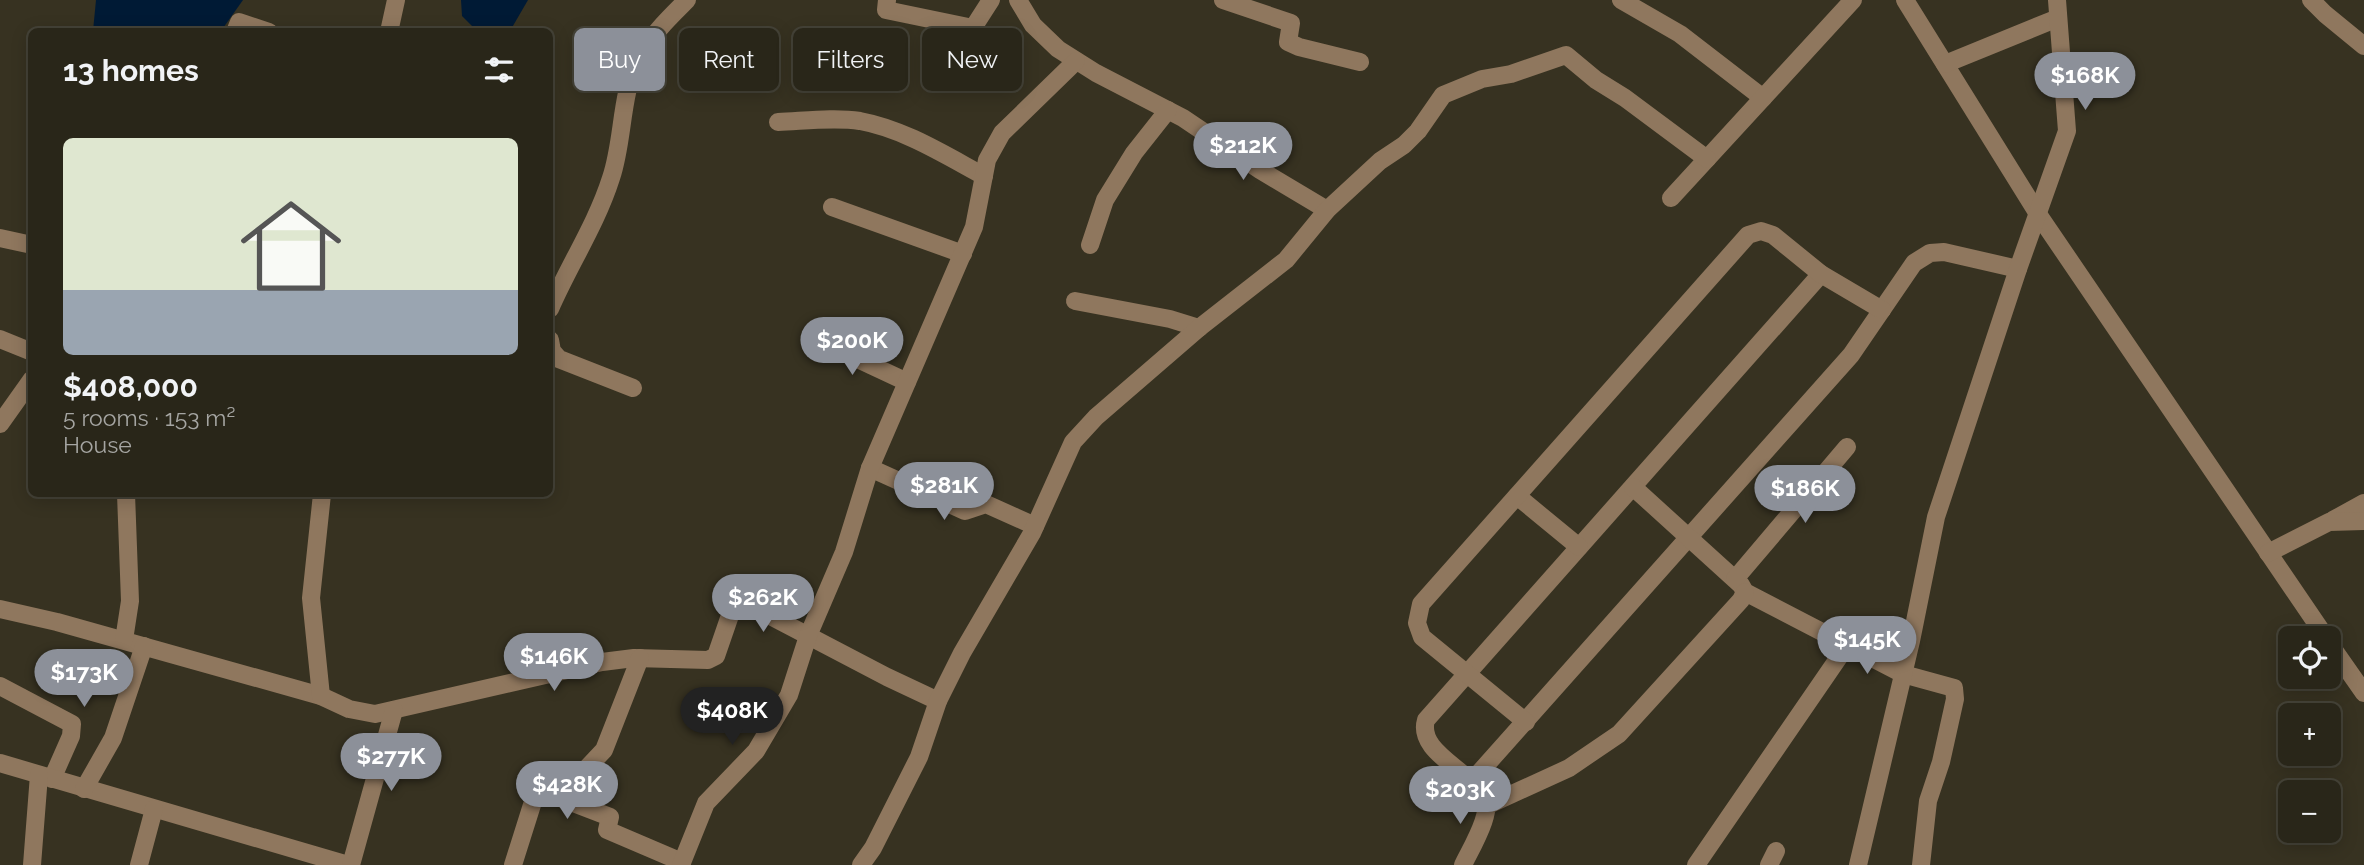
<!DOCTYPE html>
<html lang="en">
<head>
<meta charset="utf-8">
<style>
	body { margin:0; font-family:Raleway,sans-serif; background:#312e22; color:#f1f3f6; height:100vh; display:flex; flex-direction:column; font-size:26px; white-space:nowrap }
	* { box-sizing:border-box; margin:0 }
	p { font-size:23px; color:#a5a5a2 }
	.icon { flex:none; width:38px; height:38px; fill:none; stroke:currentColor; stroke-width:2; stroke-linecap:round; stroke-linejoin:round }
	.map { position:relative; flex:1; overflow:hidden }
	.sheet { position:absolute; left:28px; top:28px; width:525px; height:469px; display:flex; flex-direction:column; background:#292619; border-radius:10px; box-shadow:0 4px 18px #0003,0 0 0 2px #454338 }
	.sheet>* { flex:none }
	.top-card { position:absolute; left:574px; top:28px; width:665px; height:63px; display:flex; gap:14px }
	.tools { position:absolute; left:2278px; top:626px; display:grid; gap:14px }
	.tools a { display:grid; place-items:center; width:63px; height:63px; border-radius:10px; background:#292619; box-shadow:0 4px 18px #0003,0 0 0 2px #454338; font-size:35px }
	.price { position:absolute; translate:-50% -60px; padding:0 16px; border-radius:24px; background:#8c9099; color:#fff; font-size:23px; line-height:46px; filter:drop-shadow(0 2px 4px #0008) }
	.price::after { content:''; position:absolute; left:50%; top:42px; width:21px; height:16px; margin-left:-10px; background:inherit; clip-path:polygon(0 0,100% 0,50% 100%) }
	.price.current { background:#222; color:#fff }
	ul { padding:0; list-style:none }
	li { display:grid; align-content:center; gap:14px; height:371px; padding:0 35px }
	li span { display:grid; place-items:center; height:217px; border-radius:10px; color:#555 }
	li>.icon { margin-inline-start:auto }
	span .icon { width:126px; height:126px; fill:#fffc; stroke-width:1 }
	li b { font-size:30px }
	h2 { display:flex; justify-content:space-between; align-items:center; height:84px; padding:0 35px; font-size:30px }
	.chip { padding:0 24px; border-radius:10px; background:#292619; box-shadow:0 4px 18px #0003,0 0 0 2px #454338; font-size:24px; line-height:63px }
	.chip.current { background:#8c9099; color:#fff }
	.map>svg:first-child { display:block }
	.water { fill:#001a35 }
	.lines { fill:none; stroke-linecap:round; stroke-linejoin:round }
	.minor { stroke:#8f775e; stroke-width:18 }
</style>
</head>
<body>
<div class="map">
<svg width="2364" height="865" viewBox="0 0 2364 865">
	<rect width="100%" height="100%" fill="#373221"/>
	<g class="water">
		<polygon points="96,0 243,0 221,31 93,31"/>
		<polygon points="461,0 528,0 510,31 478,32 462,16"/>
	</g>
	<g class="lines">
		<g class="minor">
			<polyline points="887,0 886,10 973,28 991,0"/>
			<polyline points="1018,0 1033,25 1058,49 1096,73 1183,118 1260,170 1327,210"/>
			<polyline points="1223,0 1291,23 1288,42 1299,47 1360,62"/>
			<polyline points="1621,0 1680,34 1763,98"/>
			<polyline points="1905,0 2038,214 2327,639"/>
			<polyline points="2311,0 2325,14 2364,46"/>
			<polyline points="235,32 239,22 269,32"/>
			<polyline points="389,32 396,0"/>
			<polyline points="1945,64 2058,18"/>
			<path d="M778,122C804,121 834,117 860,121C904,129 945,155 984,176"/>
			<polyline points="1671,198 1853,0"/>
			<polyline points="832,207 963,254"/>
			<polyline points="0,238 32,245"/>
			<polyline points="1090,245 1105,200 1134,153 1168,110"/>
			<path d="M1821,274L1426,720C1418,747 1455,764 1471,782L1851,355L1914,263L1930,253L1944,252L2018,269"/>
			<polyline points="1075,301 1170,319 1199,328"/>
			<path d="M550,309C569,265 596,225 611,178C624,140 620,94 639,58C651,35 669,18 687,0"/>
			<polyline points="813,338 907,382"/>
			<polyline points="0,339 32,352"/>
			<polyline points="550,340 552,351 559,359 633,388"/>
			<polyline points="0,424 32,379"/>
			<polyline points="870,468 965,511 986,504 1035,526"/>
			<polyline points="1633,487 1741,585 1745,592 1903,674 1954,688 1955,699 1941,762 1928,801 1921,865"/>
			<polyline points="1517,496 1579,547"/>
			<polyline points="2333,520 2364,503"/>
			<polyline points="2268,553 2329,522 2364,521"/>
			<polyline points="1735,579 1847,447"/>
			<polyline points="0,609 57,622 321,696 349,709 375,714 602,662 634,658 708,660 716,656 736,598 887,677 938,701"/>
			<polyline points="124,640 130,601 126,494"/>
			<polyline points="2329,643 2364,693"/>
			<polyline points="0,686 72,724 71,736 52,779"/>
			<polyline points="321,696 311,598 322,494"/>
			<polyline points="1526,722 1422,637 1417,623 1421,604 1748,235 1761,231 1773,235 1821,274 1882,310"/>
			<polyline points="0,763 348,865"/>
			<polyline points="84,789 113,738 144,646"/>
			<polyline points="573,803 588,767 604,750 640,658"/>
			<polyline points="1488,805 1569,768 1619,734 1741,600 1745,592"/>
			<polyline points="32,865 39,775"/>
			<polyline points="139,865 154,809"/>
			<polyline points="351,865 394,710"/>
			<polyline points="513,865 537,789 610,817 607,830 682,862"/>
			<polyline points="681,865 706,803 756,751 789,695 808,636 844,552 870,468 974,227 987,160 1002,133 1076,61"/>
			<polyline points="861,865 873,848 919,757 938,701 962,653 1032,533 1073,442 1096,417 1199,328 1286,260 1327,210 1380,161 1404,145 1418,131 1443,95 1482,79 1511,74 1566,55 1596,80 1625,98 1707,159"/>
			<path d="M1463,865C1471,848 1495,810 1484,792C1481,788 1474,784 1471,782"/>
			<polyline points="1696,865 1848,644"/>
			<polyline points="1769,865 1776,851"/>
			<polyline points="1858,865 1911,641 1936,517 2018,269 2067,131 2057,0"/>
		</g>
	</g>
</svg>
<div class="tools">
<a><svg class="icon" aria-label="locate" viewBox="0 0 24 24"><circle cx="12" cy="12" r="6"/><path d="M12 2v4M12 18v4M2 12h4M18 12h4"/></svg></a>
<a>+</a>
<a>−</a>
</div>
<b class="price" style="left:2085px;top:112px">$168K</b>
<b class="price" style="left:1243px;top:182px">$212K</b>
<b class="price" style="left:852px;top:377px">$200K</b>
<b class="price" style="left:944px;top:522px">$281K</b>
<b class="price" style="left:1805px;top:525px">$186K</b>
<b class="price" style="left:763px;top:634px">$262K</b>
<b class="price" style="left:1867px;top:676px">$145K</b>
<b class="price" style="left:554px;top:693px">$146K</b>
<b class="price" style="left:84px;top:709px">$173K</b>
<b class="price current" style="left:732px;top:747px">$408K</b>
<b class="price" style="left:391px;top:793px">$277K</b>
<b class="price" style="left:567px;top:821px">$428K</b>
<b class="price" style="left:1460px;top:826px">$203K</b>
<div class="top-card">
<a class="chip current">Buy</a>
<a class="chip">Rent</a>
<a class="chip">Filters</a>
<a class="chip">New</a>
</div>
<section class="sheet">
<h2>13 homes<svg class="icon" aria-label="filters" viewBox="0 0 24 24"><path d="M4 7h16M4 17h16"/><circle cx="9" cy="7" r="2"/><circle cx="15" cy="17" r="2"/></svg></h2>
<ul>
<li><span style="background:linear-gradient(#dfe7d0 70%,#9aa5b1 0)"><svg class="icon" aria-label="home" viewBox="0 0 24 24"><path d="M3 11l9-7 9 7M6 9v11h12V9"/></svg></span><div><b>$408,000</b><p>5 rooms · 153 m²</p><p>House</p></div></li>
</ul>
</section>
</div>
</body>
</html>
